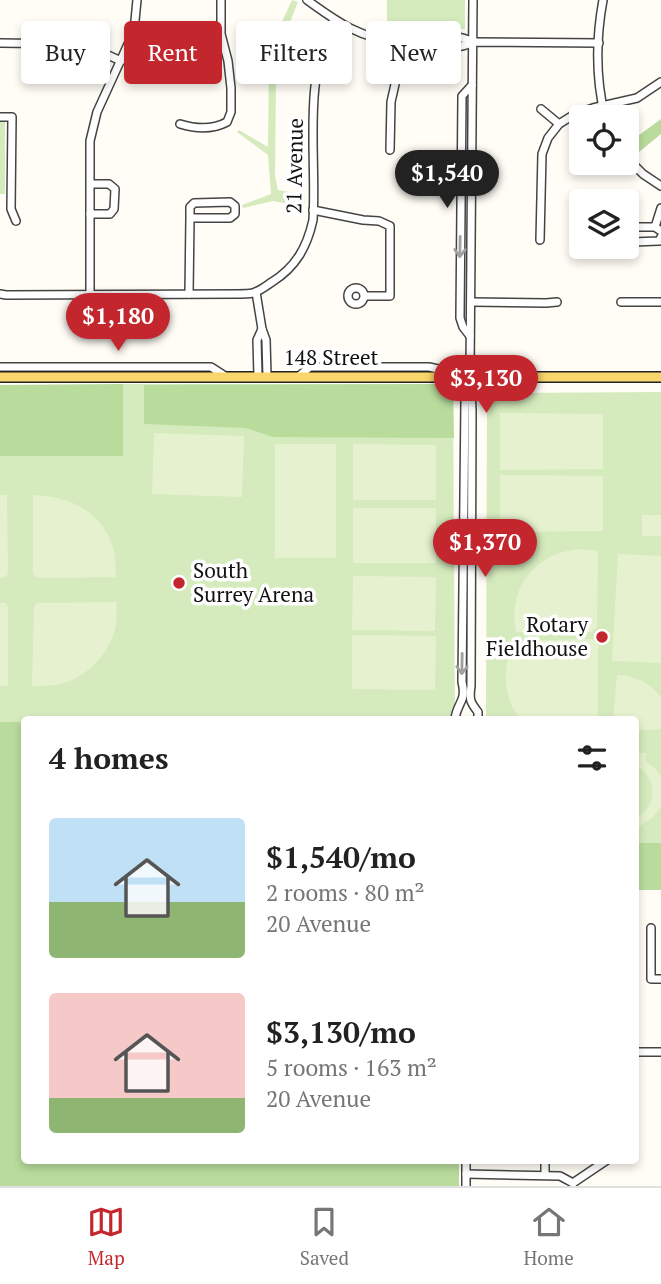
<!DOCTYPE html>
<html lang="en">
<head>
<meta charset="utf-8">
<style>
	body { margin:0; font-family:"PT Serif",serif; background:#f6f6f6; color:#222; height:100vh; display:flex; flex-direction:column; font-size:26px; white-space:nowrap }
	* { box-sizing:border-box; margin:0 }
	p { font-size:23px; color:#767676 }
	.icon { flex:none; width:38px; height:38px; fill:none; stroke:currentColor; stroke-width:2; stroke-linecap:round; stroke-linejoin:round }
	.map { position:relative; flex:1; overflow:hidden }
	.details { position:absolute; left:21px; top:716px; width:618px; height:448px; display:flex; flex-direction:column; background:#fff; border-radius:7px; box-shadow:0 4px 10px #0003 }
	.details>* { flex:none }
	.top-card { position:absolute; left:21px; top:21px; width:620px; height:63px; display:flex; gap:14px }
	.tools { position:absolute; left:569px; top:105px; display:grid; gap:14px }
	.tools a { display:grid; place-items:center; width:70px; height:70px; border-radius:7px; background:#fff; box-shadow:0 4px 10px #0003; font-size:35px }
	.price { position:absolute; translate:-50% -60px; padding:0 16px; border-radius:24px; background:#c4262e; color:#fff; font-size:23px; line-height:46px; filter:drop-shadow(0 2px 4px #0008) }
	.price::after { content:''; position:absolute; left:50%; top:42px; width:21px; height:16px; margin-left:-10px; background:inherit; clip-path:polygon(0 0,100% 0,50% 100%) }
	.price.on { background:#222; color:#fff }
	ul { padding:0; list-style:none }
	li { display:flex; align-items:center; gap:21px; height:175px; padding:0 28px }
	li span { display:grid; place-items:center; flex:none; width:196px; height:140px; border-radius:7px; color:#555 }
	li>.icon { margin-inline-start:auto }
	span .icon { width:84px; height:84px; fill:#fffc; stroke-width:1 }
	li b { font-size:30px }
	h2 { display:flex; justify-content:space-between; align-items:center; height:84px; padding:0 28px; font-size:30px }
	.pill { padding:0 24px; border-radius:7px; background:#fff; box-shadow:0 4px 10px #0003; font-size:24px; line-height:63px }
	.pill.on { background:#c4262e; color:#fff }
	.tabs { display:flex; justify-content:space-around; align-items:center; height:98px; border-top:2px solid #e0e0e0; background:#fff; font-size:19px; color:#767676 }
	.tabs a { display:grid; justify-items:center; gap:4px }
	.tabs .on { color:#c4262e }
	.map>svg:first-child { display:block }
	.green { fill:#d5ebbd }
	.forest { fill:#b9dc9c }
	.pitch { fill:#e6f2cf }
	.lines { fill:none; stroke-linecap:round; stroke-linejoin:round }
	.minor-casing { stroke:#444; stroke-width:10 }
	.major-casing { stroke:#222; stroke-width:12 }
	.minor { stroke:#fff; stroke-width:7 }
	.major { stroke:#f9d66b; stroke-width:9 }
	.oneway { stroke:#a0a0a0 }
	.poi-dot { fill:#c4262e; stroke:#fff; stroke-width:2.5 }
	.labels { text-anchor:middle; stroke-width:7; stroke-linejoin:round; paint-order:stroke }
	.street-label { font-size:21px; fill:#111; stroke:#fff }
	.poi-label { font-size:21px; fill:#111; stroke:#fff; text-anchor:start }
</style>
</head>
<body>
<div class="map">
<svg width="661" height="1186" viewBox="0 0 661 1186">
	<rect width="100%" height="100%" fill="#fffdf5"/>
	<g class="green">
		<polygon points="292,0 298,2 284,37 276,79 275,176 278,190 305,195 305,207 273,201 243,208 242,205 271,194 268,155 237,132 239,130 268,147 269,62 280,26"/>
		<polygon points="387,0 465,0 465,29 435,29 430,33 387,31"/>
		<rect x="0" y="121" width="5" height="73"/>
		<polygon points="123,384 445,384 453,387 455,719 24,719 24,892 0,900 0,456 123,456"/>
		<polygon points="661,392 661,890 635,890 635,719 486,719 487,393"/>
	</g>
	<g class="forest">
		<polygon points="661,119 661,134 634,156 627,146 627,144"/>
		<polygon points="123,384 123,456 0,456 0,385"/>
		<polygon points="445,384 453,387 454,438 273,437 246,428 144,424 144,385"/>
		<polygon points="0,722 24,722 24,1160 459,1160 459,1186 0,1186"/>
		<rect x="635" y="843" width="26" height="47"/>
	</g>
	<g class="pitch">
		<polygon points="500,413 603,414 603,469 500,470"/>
		<polygon points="154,433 244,436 242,497 152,494"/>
		<rect x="275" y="444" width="61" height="114"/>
		<polygon points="353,444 436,445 436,500 353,500"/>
		<polygon points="500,475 603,476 603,531 500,532"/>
		<polygon points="0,495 7,495 8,574 4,578 0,578"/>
		<path d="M33,495C67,496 100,510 112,544C116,555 115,566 116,577L38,578L33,574Z"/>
		<rect x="353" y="508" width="83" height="55"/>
		<rect x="642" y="515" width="19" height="21"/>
		<path d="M579,549L598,551L597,627L592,632H516C507,588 535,553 579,549Z"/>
		<polygon points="618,554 661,556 661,663 612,661"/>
		<polygon points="353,576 436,577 435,631 352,630"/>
		<path d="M117,602C116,609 117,617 116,624C112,650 90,675 64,683C54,686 43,686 32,686L34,607L37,603Z"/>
		<polygon points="0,603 5,603 8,607 8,686 0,686"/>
		<polygon points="352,635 436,636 435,690 352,689"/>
		<path d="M592,639L598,645V719H521C501,698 504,666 512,641Z"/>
		<path d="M617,675C636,676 649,682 661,697V729L635,731V719H613Z"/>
		<path d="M635,753H646V761L655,768L661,777V807L653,817L637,828V830H635V819C659,806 658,778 635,764Z"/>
	</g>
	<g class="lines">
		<defs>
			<g id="minor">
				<path d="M307,0C337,22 361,39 400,42C407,43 425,43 432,41C434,41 435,39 437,39C448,34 463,37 473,42"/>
				<path d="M473,0L470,371L472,410L471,686C469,699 470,702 478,712V719"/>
				<path d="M603,0C596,38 596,80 605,117"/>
				<path d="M432,41C443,50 461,48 473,42L599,43"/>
				<polyline points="0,43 71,44 88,46 121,61"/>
				<polyline points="541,109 559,124"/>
				<polyline points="0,117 12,117 11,209 16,221"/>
				<path d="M180,124C196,129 212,130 227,122L231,112V88L228,61L221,34V0"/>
				<polyline points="390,150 391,102 398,71 401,42"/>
				<polyline points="626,157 643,174 661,186"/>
				<polyline points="313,210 363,220 379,221 390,226 390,296 365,296"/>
				<polyline points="90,214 110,214 114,209 115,189 109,184 91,184"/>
				<polyline points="655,227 661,208"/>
				<polyline points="661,231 655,227 629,227 627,229 627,239 632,242 659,241 661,237"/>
				<polyline points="540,240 542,154 548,138 559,124 575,114 593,108 637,98 661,82"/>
				<circle cx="356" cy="296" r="8"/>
				<polyline points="256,292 262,329 266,340 267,376"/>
				<path d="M0,294L6,295L237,294C242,294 248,294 253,293C260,291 266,286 272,282C296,267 307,247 313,220C317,154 302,81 334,20"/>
				<polyline points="189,294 190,218 230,218 235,214 235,206 230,202 194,203 190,207 190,218"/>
				<polyline points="90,295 90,141 97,112 134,31 137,0"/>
				<polyline points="471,302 546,303 557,302"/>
				<polyline points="621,302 661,302"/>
				<polyline points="470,336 463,327 460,318 462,96 472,85"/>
				<polyline points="0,367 211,367 225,376"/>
				<polyline points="258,376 257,340 262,329"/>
				<polyline points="299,376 310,367 429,367 438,369 443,376"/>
				<path d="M455,719C457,702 467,702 462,682L465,400L468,387"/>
				<polyline points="651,928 651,979 661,979"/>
				<polyline points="635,1052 661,1052"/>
				<polyline points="466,1174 560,1176 573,1183"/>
				<polyline points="545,1174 545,1160"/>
				<polyline points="573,1183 607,1160"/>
				<polyline points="466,1186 466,1160"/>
			</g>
			<polyline id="major" points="0,377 661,377"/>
		</defs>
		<use href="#minor" class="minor-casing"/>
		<use href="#major" class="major-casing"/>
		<use href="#minor" class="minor"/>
		<use href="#major" class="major"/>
	</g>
	<defs><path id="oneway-shaft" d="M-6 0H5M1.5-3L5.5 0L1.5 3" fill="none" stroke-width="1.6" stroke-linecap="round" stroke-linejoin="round" transform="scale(1.75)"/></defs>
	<g class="oneway">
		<use href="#oneway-shaft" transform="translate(460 247) rotate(91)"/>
		<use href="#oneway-shaft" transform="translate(462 664) rotate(91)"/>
	</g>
	<g class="poi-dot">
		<circle cx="179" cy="583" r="7"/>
		<circle cx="602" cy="637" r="7"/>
	</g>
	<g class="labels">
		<g class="street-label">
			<text transform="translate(295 166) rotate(-89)" y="7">21 Avenue</text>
			<text x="331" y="365">148 Street</text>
		</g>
		<g class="poi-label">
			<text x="193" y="578">South<tspan x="193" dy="24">Surrey Arena</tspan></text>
			<text x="588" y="632" text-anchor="end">Rotary<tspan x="588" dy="24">Fieldhouse</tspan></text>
		</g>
	</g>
</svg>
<div class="tools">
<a><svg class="icon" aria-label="locate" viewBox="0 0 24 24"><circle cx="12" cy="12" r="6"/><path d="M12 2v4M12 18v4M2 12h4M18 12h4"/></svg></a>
<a><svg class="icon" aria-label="layers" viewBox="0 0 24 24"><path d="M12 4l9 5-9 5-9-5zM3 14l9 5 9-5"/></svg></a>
</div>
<b class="price on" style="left:447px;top:210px">$1,540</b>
<b class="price" style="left:118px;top:353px">$1,180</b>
<b class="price" style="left:486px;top:415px">$3,130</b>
<b class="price" style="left:485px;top:579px">$1,370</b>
<div class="top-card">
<a class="pill">Buy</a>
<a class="pill on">Rent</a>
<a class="pill">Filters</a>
<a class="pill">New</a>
</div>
<section class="details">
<h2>4 homes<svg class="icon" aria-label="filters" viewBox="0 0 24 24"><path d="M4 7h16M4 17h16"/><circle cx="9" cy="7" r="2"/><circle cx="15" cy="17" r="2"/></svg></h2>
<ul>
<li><span style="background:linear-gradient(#bfe0f5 60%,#8fb573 0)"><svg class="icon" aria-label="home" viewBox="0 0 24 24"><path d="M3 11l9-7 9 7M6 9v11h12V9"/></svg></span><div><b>$1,540/mo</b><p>2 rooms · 80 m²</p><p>20 Avenue</p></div></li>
<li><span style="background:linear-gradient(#f6c9c9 75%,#8fb573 0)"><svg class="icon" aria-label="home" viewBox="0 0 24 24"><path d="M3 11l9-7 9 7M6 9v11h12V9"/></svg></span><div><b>$3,130/mo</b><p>5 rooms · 163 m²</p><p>20 Avenue</p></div></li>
</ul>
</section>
</div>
<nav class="tabs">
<a class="on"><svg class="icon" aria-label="map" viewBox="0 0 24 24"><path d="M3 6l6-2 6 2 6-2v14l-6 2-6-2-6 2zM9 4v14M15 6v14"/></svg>Map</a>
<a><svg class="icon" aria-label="saved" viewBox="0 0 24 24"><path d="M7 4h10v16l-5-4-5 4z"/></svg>Saved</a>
<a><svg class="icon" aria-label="home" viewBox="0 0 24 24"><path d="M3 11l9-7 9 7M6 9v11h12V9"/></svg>Home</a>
</nav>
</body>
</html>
